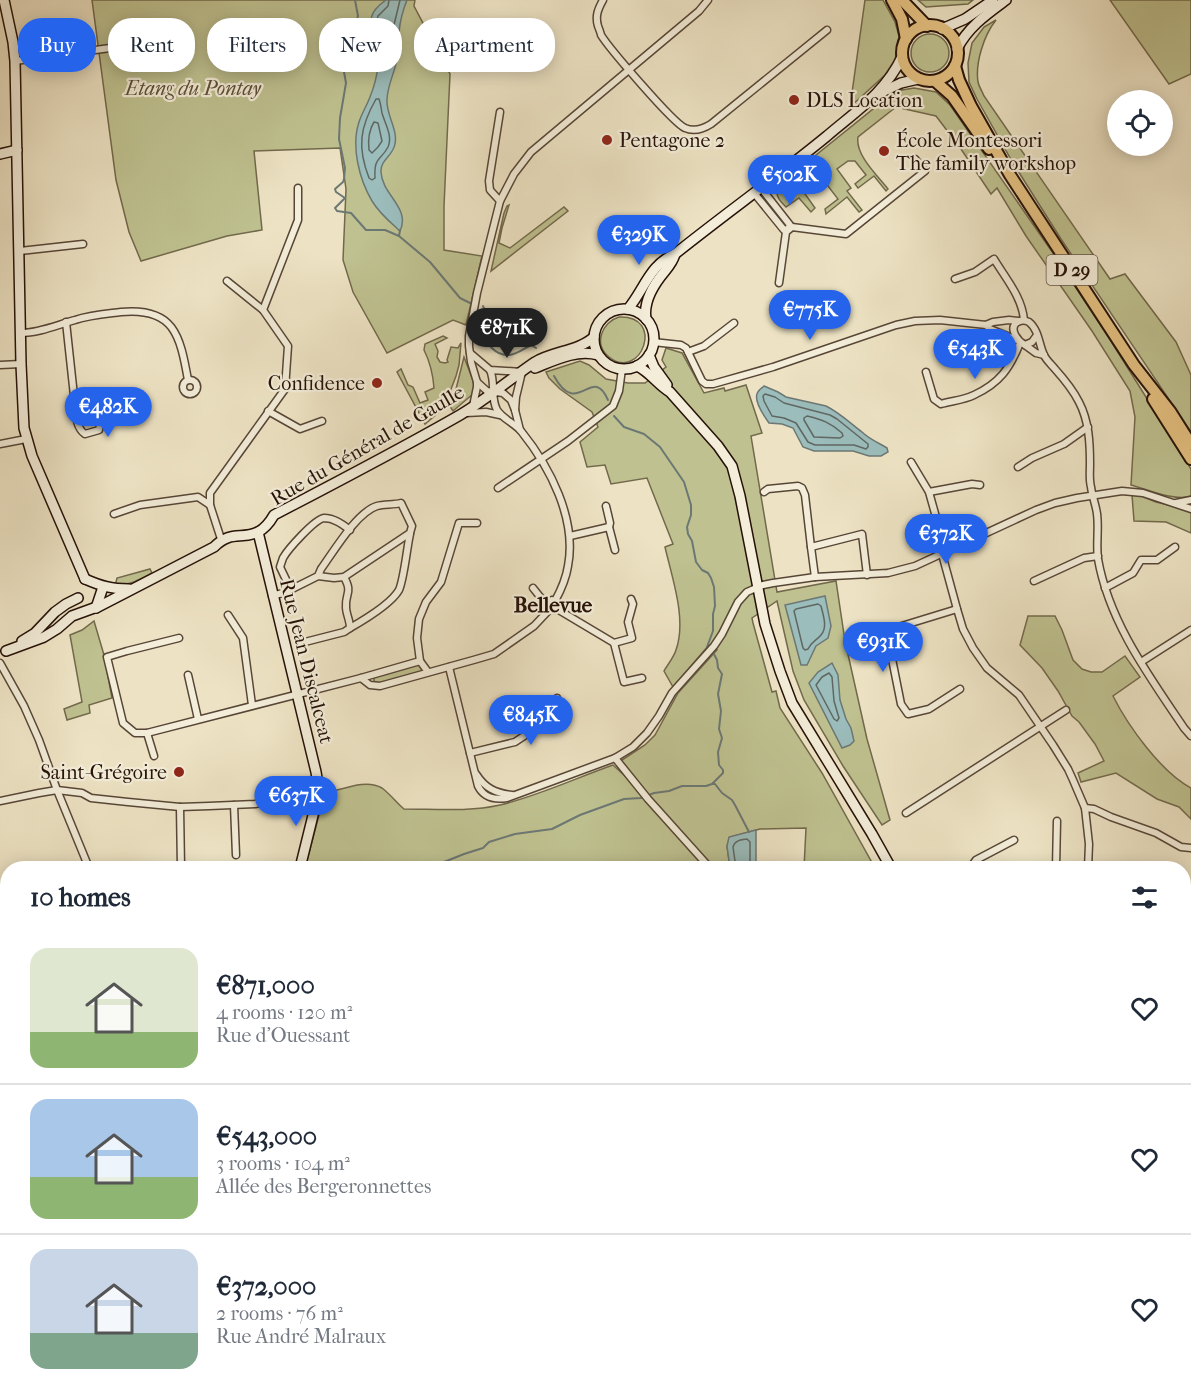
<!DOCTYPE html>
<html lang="en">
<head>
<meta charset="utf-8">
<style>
	body { margin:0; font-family:"IM FELL French Canon",serif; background:#f6f6f7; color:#1f2937; height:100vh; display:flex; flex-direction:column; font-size:22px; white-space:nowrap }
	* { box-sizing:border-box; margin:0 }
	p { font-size:20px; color:#747a83 }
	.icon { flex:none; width:33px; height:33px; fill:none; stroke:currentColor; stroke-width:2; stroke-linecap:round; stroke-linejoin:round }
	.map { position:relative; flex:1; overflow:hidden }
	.drawer { position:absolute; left:0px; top:861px; width:1191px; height:534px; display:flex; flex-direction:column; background:#fff; border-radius:24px 24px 0 0; box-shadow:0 3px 15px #0003 }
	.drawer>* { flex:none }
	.hud { position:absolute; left:18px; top:18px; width:600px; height:54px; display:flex; gap:12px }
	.tools { position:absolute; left:1107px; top:90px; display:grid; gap:12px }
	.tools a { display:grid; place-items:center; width:66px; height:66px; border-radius:50%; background:#fff; box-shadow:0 3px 15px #0003; font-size:30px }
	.price { position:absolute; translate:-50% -51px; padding:0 14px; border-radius:21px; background:#2563eb; color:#fff; font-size:20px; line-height:39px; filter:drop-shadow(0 2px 3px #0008) }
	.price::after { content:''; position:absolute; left:50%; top:36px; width:18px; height:14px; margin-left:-9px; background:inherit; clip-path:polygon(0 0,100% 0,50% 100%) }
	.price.current { background:#222; color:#fff }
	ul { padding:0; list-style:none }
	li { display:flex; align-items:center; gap:18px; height:150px; padding:0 30px }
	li+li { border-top:2px solid #e0e1e3 }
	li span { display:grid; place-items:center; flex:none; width:168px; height:120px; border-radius:18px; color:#555 }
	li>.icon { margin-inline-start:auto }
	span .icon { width:72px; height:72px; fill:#fffc; stroke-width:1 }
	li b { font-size:26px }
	h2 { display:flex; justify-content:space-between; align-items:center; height:72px; padding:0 30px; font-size:26px }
	.chip { padding:0 21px; border-radius:24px; background:#fff; box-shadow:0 3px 15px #0003; font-size:21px; line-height:54px }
	.chip.current { background:#2563eb; color:#fff }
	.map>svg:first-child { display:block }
	.green { fill:#bfc190; stroke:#72694c; stroke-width:1.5 }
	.water { fill:#9bbdbc; stroke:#6c7874; stroke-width:1.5 }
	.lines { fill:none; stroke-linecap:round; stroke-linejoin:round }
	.shore { stroke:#606762; stroke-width:1.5 }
	.stream { stroke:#6c7874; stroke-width:2 }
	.street-casing { stroke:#574637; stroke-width:9 }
	.secondary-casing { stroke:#251108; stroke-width:12 }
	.primary-casing { stroke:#251108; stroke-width:14 }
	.street { stroke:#f3edd9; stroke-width:6 }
	.secondary { stroke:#f3edd9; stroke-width:9 }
	.primary { stroke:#e6c282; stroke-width:10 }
	.poi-dot { fill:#8f2418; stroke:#f3edd9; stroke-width:2 }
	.labels { text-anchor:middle; stroke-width:4.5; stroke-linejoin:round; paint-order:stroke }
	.shield { fill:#f3edd9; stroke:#635347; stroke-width:1.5 }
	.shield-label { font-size:18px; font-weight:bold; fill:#251108 }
	.park-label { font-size:20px; font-style:italic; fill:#5b4f38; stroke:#f3edd9 }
	.poi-label { font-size:20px; fill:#251108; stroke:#f3edd9; text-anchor:start }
	.street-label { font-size:20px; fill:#251108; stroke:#f3edd9 }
	.neighbourhood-label { font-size:21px; font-weight:bold; fill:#251108; stroke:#f3edd9 }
</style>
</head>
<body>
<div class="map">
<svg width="1191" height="1395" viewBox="0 0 1191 1395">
	<rect width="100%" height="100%" fill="#ede3c4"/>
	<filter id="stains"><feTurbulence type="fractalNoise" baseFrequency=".00333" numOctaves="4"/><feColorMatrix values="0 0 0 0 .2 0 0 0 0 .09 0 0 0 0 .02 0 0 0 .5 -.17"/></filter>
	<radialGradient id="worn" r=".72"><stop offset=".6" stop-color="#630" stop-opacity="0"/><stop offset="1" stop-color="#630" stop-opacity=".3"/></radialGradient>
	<g class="green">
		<polygon points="92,0 415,0 414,6 450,74 444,206 444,250 482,256 466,325 453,320 387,353 353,292 343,260 346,189 340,148 254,151 262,230 227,236 141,261 129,232 116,180"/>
		<polygon points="865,0 883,0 895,22 899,36 895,60 885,75 850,107"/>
		<polygon points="918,0 973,0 968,4 926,7"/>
		<polygon points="1110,0 1191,0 1191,74 1169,84"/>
		<path d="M996,20C984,35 975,63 978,82C979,87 982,91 984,96L1110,279L1125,274L1176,342L1191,375V432L1061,239L1013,163L977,99L969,82L968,63L972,43L984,27Z"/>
		<circle cx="930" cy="53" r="19"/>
		<path d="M914,88L936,92L950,105L1053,253L1109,338L1191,469V496C1176,502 1146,489 1131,485L1135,417L1130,391L1092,331L1026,236L997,188L991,194L961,149L936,116L896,107L858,137C855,155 878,176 888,189L886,191L874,176L858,188L855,184L866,175L855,161H848L837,169L851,188L847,191L862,210L859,212L847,197L826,214L825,209L838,199L828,186L817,185L805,194L815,208L811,212L799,198L786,207C779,200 774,195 779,185L888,97L902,90Z"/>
		<polygon points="509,205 502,228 499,243 510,248 564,207 568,211 491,271 504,213 507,206"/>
		<path d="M619,317C666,315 641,382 609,357C593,344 602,322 619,317Z"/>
		<path d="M443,336L447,338L435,344L438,351L437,357L440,362L445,363L448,362L447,360L451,347L458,348L461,343L459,365L456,376L448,397L438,413L425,424L397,372L401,369L408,385L413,387L420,403L428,400L425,392L434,388C433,374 430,362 424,350L425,344Z"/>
		<path d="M666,348L682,353L704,393L724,388L725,391L746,385L762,433L751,436L777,592L836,581L845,641L867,739L890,820L882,825L843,766L804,700L793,671L777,601L752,618L753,623L772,692L776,691L780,708L822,773L875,868H804L806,828L760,829L730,837L727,846L730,868H714L644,790L622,762V760L645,745L655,735L678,693L717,650L709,645L673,687L664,671C668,664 674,657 676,650C687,619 672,578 665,547L673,544L647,478L611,484L605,465L587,467L580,442L598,427L592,412L560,389L549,378L546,372L580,361L589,365L606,379L628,383H645L666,367L662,360Z"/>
		<polygon points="464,357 474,383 473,394 453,411 449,405 456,389"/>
		<polygon points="1132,495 1139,495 1156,502 1191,510 1191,533 1166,522 1134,521"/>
		<path d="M150,569L152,573C139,580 130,585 115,586L117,578Z"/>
		<path d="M1028,616H1055L1062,630L1073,660L1082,669L1091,672H1102L1125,656L1140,677L1113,696C1128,726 1161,772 1191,788V819L1179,807L1157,799L1116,773L1081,782L1078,773L1104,761L1095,744L1079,722L1072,716L1058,691L1042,668L1020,645Z"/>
		<polygon points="94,621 104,655 112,698 89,705 90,713 67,720 64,709 82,702 70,635 82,630"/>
		<polygon points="418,664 421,666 423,672 378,684 374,681 374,676"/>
		<path d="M613,765L625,776L708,868H305L323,800L327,802L330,800L332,795L330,792C346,788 367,779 382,788C390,794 397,803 404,809C435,809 469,812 500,805C538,796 576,778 613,765Z"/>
		<polygon points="1184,1058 1191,1061 1191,1102 1184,1102"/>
		<polygon points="0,1180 7,1180 7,1267 5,1254 0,1250"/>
		<polygon points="1186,1296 1191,1299 1191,1386 1186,1387 1186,1395 1165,1395 1165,1388 1184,1388 1184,1299"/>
		<polygon points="165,1388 264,1388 258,1392 267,1395 159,1395"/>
		<polygon points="850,1388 1012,1388 1015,1395 852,1395"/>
	</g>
	<g class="water">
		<path d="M386,0H407C403,10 400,21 399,32C398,41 399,50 397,59C395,72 387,86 387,100C386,115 398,129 395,144C393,156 380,160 381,172C382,195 411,208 400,231C390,222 379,213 372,201C359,179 351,146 359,122C362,113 367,105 370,97C374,87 377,76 378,66C379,60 379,53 378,48C373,25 362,17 386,0Z"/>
		<path d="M764,386L778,392L786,397L826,406C840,413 850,423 862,432C869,439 879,443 887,448L888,452L881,456H869L853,451H814L803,447L793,428L782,424L769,423C764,416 754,402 757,394C758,390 762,388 764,386Z"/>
		<polygon points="825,596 831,626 828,638 816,646 807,665 801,665 785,605"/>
		<polygon points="832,663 838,675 840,700 846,719 851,728 854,741 850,745 842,748 809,683 818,672"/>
		<polygon points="756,830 756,864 754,868 730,868 727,846 729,837"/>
		<path d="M0,1250L5,1254C8,1270 12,1294 0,1306Z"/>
		<polygon points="0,1315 7,1320 7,1364 0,1358"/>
		<polygon points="46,1388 91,1388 99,1395 57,1395"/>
	</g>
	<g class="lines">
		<g class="shore">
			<polyline points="389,0 388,6 378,16 376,23 384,49 384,65 387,67 390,65 393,51 393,29 400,0"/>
			<path d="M376,99H379C381,104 381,108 382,113C385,124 393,136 388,147C380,162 374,156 375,178L372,180L369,178C357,147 360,127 376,99Z"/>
			<path d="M374,122L378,123L382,141L378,147L372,153L369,150C368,141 369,130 374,122Z"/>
			<polygon points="765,394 775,397 784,403 830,415 837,419 868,444 868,447 866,449 854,445 815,445 808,442 796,423 784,418 772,416 764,401 763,396"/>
			<path d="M807,416C821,419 831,423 842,433L843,436L840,438L814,437L804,420V418Z"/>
			<path d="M818,604L821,606C823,615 828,627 821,635C816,641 812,641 808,649L805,650L803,648L794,611L796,609Z"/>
			<polygon points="829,673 832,677 834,701 839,718 837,721 834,719 816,685 822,677"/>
			<path d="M736,868L733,847C735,840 741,840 747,839L750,842V862L749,868"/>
		</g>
		<g class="stream">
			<polyline points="355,0 358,16 351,36 344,72 346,83 340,118 339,139 345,168 344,179 343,182 335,189 336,192 345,198 335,208 337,211 351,213 366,230 385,230 399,236"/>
			<polyline points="400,230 399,236 430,262 460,298 470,303"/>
			<path d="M483,306C488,314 483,321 483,329C483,342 496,356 509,355C516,355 525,348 531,345L536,348"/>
			<path d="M554,376C578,420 592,363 608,400"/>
			<polyline points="614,416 624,427 644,434 660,447 684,482 691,505 691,515 687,527 688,534 692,541 696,562 702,570 708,573 711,578 714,587 715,606 713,614 713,631 707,647"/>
			<polyline points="712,784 715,784 722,793 732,800 735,805 749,832"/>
			<polyline points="429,868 464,854 483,848 489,842 515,834 552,829 580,815 624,799 641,798 654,793 669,791 682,786 706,786 712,784 723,773 723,770 719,765 718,752 722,738 719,729 721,711 718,694 722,674 718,668 717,660 714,654"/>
			<polyline points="0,1296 8,1305"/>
			<polyline points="109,1388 115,1395"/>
			<polyline points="151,1395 159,1388"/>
		</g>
		<defs>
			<g id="street">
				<path d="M603,0C598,9 595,16 598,26C598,26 601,34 601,35C609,48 673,123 685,128C694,132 703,129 711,124L827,30"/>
				<polyline points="15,61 110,48"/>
				<polyline points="754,193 784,230 788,229 790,225 761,188"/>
				<polyline points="500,201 490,190 489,181 500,112"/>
				<polyline points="20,251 83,244"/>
				<path d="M955,279L975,272L994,259C1006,279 1022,297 1024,320"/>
				<polyline points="227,281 263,310"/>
				<polyline points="779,283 786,232 792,227 846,234 925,171 915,159"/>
				<path d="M66,322L75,405C76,415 76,428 85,434L99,430L100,425L95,415L84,413L76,414"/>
				<polyline points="986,325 990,329 1017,340"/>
				<path d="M21,333C39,333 57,325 75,320C90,315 105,314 121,312C174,307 180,335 188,380"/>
				<path d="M1037,335L1032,342L1025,345C1018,341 1009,330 1016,323C1020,320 1025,320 1029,322C1039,330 1039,345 1044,355C1046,360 1052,365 1055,369C1064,379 1073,390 1079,402C1089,421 1090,443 1090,464C1090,472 1089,480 1091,487C1092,496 1096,505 1097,514C1099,528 1096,544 1098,559C1109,622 1149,676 1184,728L1191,736"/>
				<polyline points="653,342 681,345 686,348 702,381 706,384 713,384 773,367 896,325 915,321 940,320 986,325 993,322 1009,320 1019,321"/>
				<polyline points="1025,345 1036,353 1044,355"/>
				<polyline points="688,352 704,346 734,323"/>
				<polyline points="470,353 490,370 522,372 516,397 515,410"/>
				<polyline points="0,365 21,364"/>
				<path d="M490,370C496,383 490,397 497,410C503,419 514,423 521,431C550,467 577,519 568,566C566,579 561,590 555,601"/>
				<path d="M926,372L934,399L941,404C951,401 964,400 974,395C1000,383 1010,368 1020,343"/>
				<circle cx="190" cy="387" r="7"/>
				<polyline points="477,382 487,391 503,393 511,400 515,410 520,430"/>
				<polyline points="473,406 477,387 477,382 471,362 469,346 469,336 477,293 500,201 514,174 531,152 699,11 708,0"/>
				<polyline points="268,411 300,429 322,421"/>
				<polyline points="466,413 486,412 500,415"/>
				<polyline points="0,444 26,439"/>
				<polyline points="911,462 929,492 936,517 942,554 957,609 963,629 973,648 987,668 1019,695 1053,745 1068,769 1073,780 1085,808 1089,844 1088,868"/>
				<polyline points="1018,467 1032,458 1064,444 1088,427"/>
				<polyline points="498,488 568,441 613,406 619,391 622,369"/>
				<polyline points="764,492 768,489 798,486 802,488 805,495 811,547 862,534 867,575"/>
				<polyline points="929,492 972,484 980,485"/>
				<polyline points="1176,503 1191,500"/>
				<polyline points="114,514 140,505 198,497 210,505"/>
				<polyline points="609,527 615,550"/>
				<polyline points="570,536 609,527 610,523 606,506"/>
				<polyline points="221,539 210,505 210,493 285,389 288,346 263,310 298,220 298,188"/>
				<polyline points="811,547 815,577"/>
				<polyline points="1034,581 1084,558 1098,556"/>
				<polyline points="533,588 541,598 548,603"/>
				<polyline points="1105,588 1133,573 1141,560 1157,560 1175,547"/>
				<path d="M291,590L280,567C281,564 282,561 283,558C288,549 315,519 324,518C334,518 342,524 350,530"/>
				<path d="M272,596L286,592L318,576L334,578L344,577L410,533L412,526L401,503C393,505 384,504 377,506C357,512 334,551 321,569L318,576"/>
				<polyline points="557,609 558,603 555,601 552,600 548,603 550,609 554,610 557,609 614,643 632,638 628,622 633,604 631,599"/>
				<polyline points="957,609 895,628 889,634 888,639 901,704 908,714 929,709 960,689"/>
				<polyline points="228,615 243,638 252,705"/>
				<path d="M350,628C364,620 391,604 399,590C404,579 407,547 410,534"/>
				<polyline points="179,638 127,651 107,657 123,723 135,733 147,733 361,678 420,661 428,672"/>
				<path d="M301,643L344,632L350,628C350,620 346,614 346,607C345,593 353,593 344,577"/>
				<polyline points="614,643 624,682 642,678"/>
				<polyline points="420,661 417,638 419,619 426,602 441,582 459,523 477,523"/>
				<polyline points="1141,662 1191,630"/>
				<polyline points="0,663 24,706 39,740 57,790 89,868"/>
				<path d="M449,667L478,786C484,798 494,800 507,798L615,758L633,747L647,733L659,716L672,693L714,646L722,634L738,602L747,592L763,585L773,583L815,577L888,573L915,566L1036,510L1055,503L1077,498L1122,491L1143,493L1191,509"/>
				<polyline points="188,675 198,719"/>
				<polyline points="361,678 370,685 380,686 477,659 494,654 534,626 550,609"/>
				<polyline points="147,733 154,756"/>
				<polyline points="470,753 515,742 527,734 539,728 564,722 557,698"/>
				<polyline points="615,758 648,799 710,868"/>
				<path d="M476,774C485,788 495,793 512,795"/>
				<polyline points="0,801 39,793 57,790 82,793 91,798 128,802 180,807 209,806 255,804 307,792 319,791"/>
				<polyline points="234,805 236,855"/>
				<polyline points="180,807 181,868"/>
				<polyline points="1085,808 1094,809 1111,817 1156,833 1181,847 1191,848"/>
				<polyline points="906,813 1066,710"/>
				<polyline points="970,868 976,860 1014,840"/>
				<polyline points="1056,868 1057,821"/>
				<polyline points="1184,923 1191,928"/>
				<polyline points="1184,1003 1191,1007"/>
				<polyline points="0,1080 8,1078"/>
				<polyline points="454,1388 461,1395"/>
				<polyline points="577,1388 584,1395"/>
				<polyline points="663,1388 668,1395"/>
				<polyline points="815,1388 817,1395"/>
				<polyline points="481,1395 489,1388"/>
				<polyline points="634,1395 642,1388"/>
				<polyline points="730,1395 740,1388"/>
			</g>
			<g id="secondary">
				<polyline points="4,0 13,42 15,61 21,364 24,428 32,456 85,579"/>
				<polyline points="942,29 965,19 993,0"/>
				<path d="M957,49C968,27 987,14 1006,0"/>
				<polyline points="880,93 901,83 918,79"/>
				<polyline points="0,154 17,150"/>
				<path d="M628,309C644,290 650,264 675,254C725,214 777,177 827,136C856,111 885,93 902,57"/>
				<circle cx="624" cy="339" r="30"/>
				<path d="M646,319C643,301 654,284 665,271C670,265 673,261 675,254"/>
				<polyline points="649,355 654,367 667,385"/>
				<path d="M637,366C650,372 658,385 670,392L718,446L732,466L740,496L765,624L780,671L792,703L872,834L891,868"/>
				<path d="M535,368C555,360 577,349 598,355"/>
				<polyline points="258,532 316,772 319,791 300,868"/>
				<path d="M85,579C101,586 111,589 129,589"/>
				<path d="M96,608L214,547C231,530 241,540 258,532C266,528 270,522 274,515C337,482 399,450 460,415C487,399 510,379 535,362C553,351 579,351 594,337"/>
				<polyline points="96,608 103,587"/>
				<polyline points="22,641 35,633 55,612 66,604 78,598"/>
				<polyline points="6,651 44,637 57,629 72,616 94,608"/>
				<polyline points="0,932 8,929"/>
				<polyline points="1184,1113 1191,1113"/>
				<polyline points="340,1388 348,1395"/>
				<polyline points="1020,1388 1022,1395"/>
				<polyline points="1029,1388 1031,1395"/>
			</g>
			<g id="primary">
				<polyline points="892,0 902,19 906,39"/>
				<polyline points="902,0 927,26"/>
				<circle cx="930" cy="53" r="28"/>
				<polyline points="955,66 959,80 971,106 1010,175 1134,365 1170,411 1191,444"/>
				<polyline points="935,81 952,96 989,149"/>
				<polyline points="1153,399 1191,459"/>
			</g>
		</defs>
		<use href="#street" class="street-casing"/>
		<use href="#secondary" class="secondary-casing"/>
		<use href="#primary" class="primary-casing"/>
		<use href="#street" class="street"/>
		<use href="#secondary" class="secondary"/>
		<use href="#primary" class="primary"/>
	</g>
	<g class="poi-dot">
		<circle cx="794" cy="100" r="6"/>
		<circle cx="607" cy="140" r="6"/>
		<circle cx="884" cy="151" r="6"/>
		<circle cx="377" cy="383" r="6"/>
		<circle cx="179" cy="772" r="6"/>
	</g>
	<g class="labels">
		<rect class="shield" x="1046.5" y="255" width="51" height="30" rx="4.5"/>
		<g class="shield-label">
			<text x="1072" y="276">D 29</text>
		</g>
		<g class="park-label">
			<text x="193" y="95">Etang du Pontay</text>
		</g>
		<g class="poi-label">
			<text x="806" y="107">DLS Location</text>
			<text x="619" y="147">Pentagone 2</text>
			<text x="896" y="147">École Montessori<tspan x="896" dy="23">The family workshop</tspan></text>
			<text x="365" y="390" text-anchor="end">Confidence</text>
			<text x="167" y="779" text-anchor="end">Saint-Grégoire</text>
		</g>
		<g class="street-label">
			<text transform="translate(367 445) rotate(-30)" y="7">Rue du Général de Gaulle</text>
			<text transform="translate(307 661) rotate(76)" y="7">Rue Jean Discalceat</text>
		</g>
		<g class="neighbourhood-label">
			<text x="553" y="612">Bellevue</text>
		</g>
	</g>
	<rect width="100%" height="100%" filter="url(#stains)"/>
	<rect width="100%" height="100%" fill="url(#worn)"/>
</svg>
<div class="tools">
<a><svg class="icon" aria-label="locate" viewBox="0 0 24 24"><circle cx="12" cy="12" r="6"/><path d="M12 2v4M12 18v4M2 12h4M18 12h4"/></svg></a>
</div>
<b class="price" style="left:790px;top:206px">€502K</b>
<b class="price" style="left:639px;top:266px">€329K</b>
<b class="price" style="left:810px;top:341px">€775K</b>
<b class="price current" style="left:507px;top:359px">€871K</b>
<b class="price" style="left:975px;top:380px">€543K</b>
<b class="price" style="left:108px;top:438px">€482K</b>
<b class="price" style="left:946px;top:565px">€372K</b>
<b class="price" style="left:883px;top:673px">€931K</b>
<b class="price" style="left:531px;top:746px">€845K</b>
<b class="price" style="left:296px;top:827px">€637K</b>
<div class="hud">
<a class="chip current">Buy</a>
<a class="chip">Rent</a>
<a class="chip">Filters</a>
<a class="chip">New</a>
<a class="chip">Apartment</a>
</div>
<section class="drawer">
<h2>10 homes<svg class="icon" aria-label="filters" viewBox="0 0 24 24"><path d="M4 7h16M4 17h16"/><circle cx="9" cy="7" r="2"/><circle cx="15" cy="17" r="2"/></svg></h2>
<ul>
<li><span style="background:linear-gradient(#dfe7d0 70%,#8fb573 0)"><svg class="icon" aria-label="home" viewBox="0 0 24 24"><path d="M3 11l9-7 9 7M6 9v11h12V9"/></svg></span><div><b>€871,000</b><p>4 rooms · 120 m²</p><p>Rue d'Ouessant</p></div><svg class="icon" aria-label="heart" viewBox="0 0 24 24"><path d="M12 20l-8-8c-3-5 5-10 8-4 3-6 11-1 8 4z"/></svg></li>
<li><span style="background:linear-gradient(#a9c7e8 65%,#8fb573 0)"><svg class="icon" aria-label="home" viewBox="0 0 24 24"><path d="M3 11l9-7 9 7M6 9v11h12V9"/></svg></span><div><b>€543,000</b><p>3 rooms · 104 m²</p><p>Allée des Bergeronnettes</p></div><svg class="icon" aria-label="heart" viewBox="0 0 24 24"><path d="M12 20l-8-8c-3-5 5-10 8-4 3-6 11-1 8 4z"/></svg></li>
<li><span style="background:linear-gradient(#c9d6e8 70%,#7fa58c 0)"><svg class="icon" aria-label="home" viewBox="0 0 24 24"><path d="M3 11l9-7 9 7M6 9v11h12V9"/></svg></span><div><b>€372,000</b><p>2 rooms · 76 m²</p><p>Rue André Malraux</p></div><svg class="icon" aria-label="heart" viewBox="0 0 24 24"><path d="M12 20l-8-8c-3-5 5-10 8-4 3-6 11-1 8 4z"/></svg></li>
</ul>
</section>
</div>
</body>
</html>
